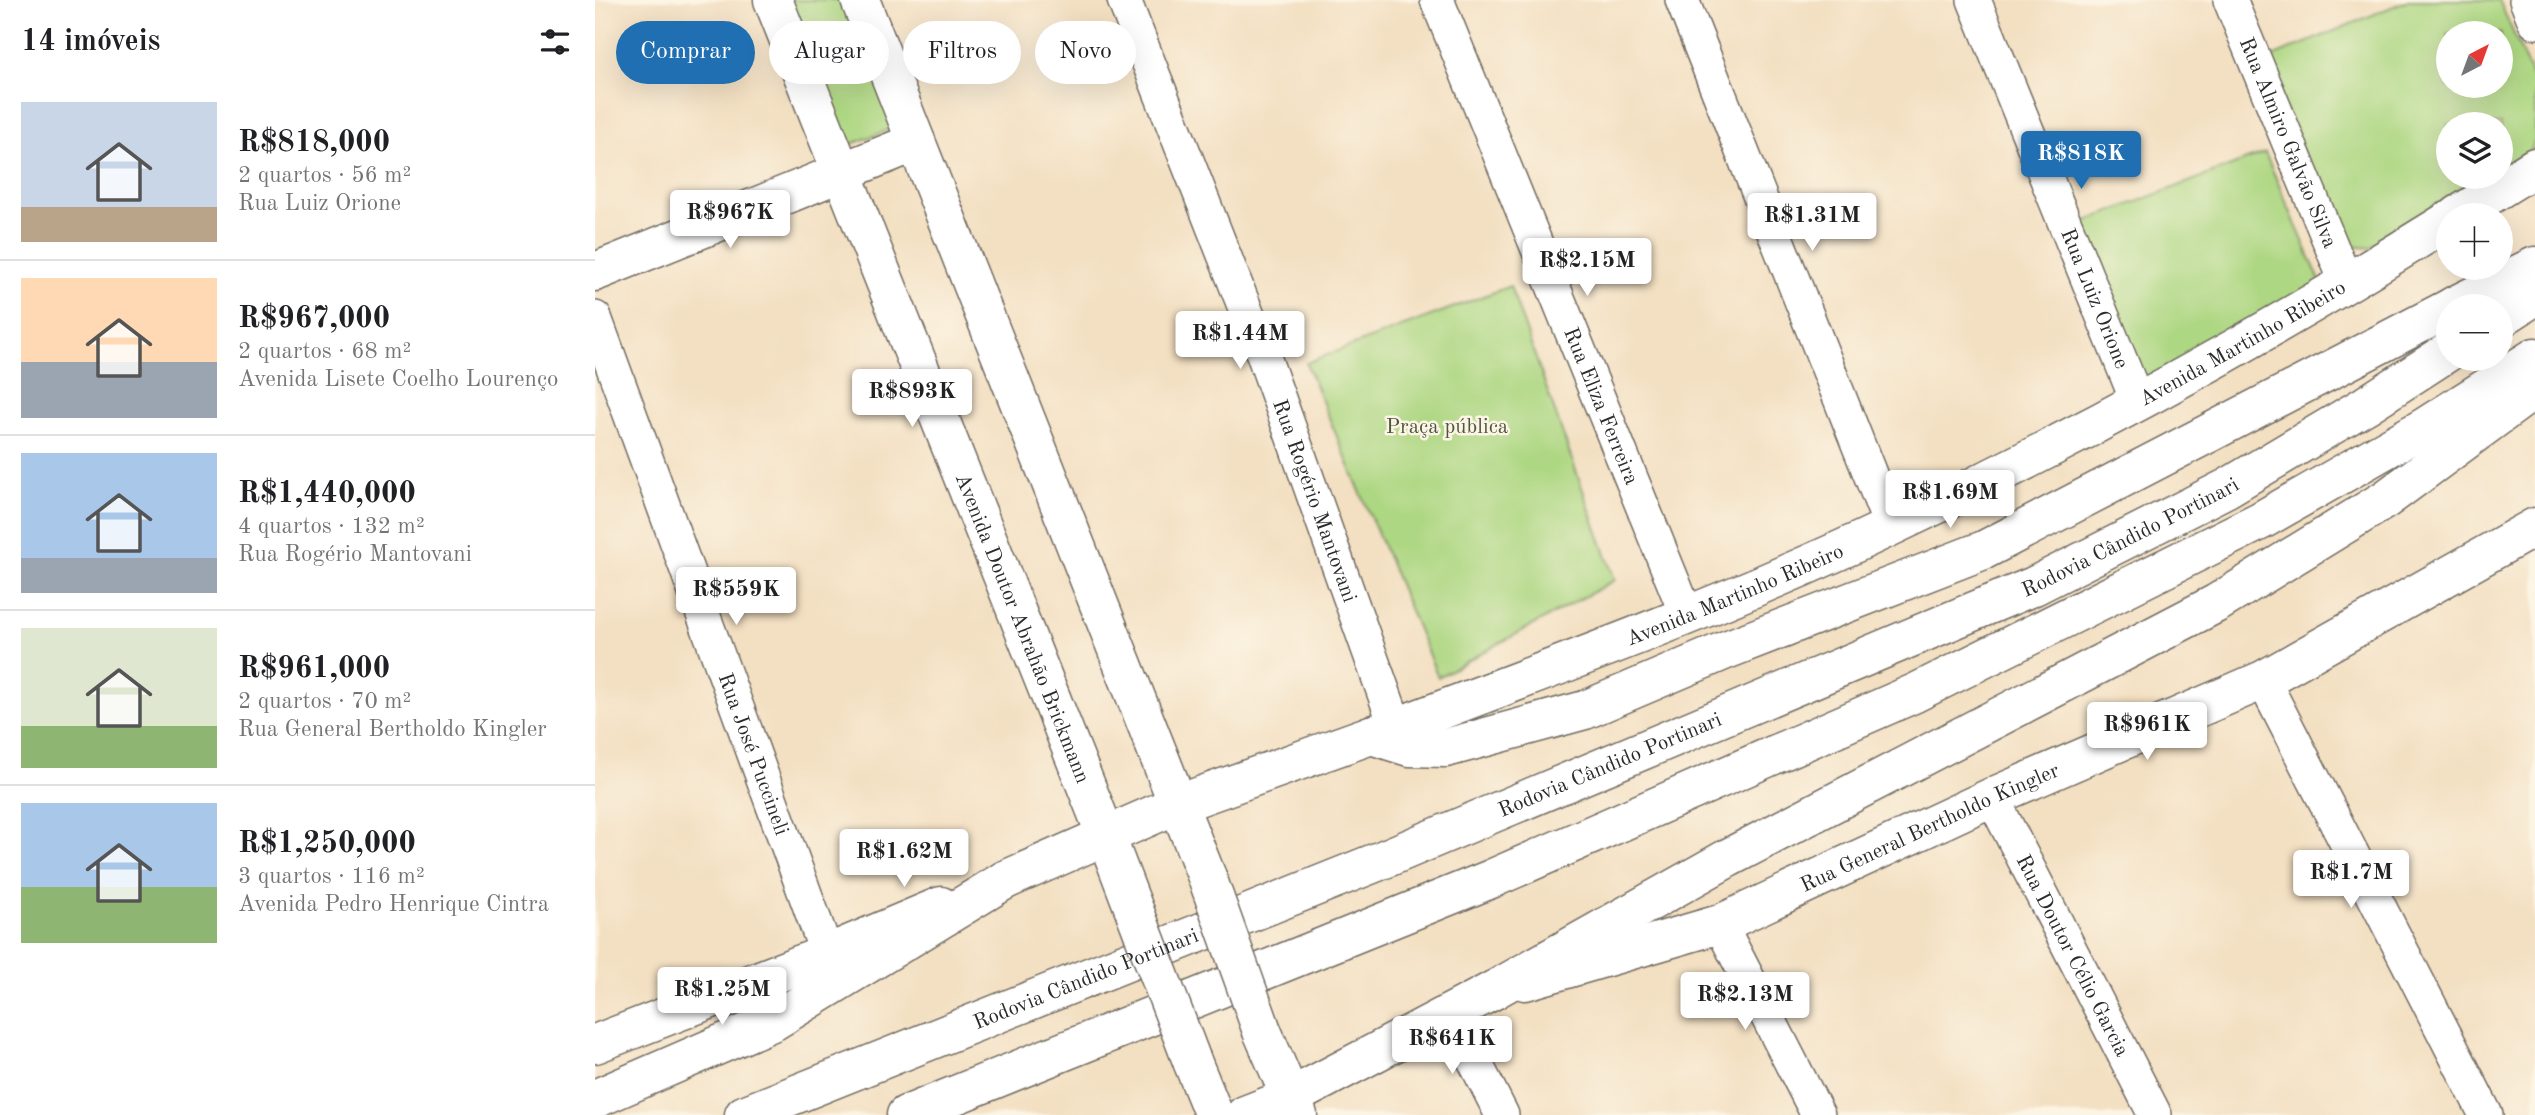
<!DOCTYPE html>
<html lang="pt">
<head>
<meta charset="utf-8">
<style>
	body { margin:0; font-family:"Old Standard TT",serif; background:#f2f2f2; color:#202124; height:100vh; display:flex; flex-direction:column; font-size:26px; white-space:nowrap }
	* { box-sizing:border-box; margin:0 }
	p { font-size:23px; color:#757577 }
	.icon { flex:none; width:38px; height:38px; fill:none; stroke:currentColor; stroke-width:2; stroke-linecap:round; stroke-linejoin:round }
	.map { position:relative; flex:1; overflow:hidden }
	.drawer { display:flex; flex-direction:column; background:#fff; width:595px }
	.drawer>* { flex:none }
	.hud { position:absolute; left:21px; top:21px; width:665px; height:63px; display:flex; gap:14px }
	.needle { width:46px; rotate:41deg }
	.controls { position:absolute; left:1841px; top:21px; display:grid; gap:14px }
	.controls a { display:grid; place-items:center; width:77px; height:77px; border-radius:50%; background:#fff; box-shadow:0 7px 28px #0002; font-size:35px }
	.price { position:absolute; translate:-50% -60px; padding:0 16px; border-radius:7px; background:#fff; color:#222; font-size:23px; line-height:46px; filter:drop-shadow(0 2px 4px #0008) }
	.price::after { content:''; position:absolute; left:50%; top:42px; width:21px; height:16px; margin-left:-10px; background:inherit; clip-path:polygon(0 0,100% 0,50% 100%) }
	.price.selected { background:#1f6fb2; color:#fff }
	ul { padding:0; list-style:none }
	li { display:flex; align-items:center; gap:21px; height:175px; padding:0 21px }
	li+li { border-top:2px solid #e0e0e0 }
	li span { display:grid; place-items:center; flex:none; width:196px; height:140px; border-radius:0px; color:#555 }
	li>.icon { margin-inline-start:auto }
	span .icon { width:84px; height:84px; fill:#fffc; stroke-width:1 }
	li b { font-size:30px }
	h2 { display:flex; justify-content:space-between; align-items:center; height:84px; padding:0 21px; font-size:30px }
	.chip { padding:0 24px; border-radius:32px; background:#fff; box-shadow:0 7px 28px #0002; font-size:24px; line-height:63px }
	.chip.selected { background:#1f6fb2; color:#fff }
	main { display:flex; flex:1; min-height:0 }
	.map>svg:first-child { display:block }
	.green { fill:#add782; stroke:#6c8156; stroke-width:2; fill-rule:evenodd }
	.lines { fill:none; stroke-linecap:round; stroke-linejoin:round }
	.minor-casing { stroke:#716a60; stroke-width:36 }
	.tertiary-casing { stroke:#716a60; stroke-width:41 }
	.secondary-casing { stroke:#716a60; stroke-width:41 }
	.primary-casing { stroke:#716a60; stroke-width:41 }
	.motorway-casing { stroke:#716a60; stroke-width:41 }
	.minor { stroke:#fff; stroke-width:33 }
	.tertiary { stroke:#fff; stroke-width:38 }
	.secondary { stroke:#fff; stroke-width:38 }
	.primary { stroke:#fff; stroke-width:38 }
	.motorway { stroke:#fff; stroke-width:38 }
	.primary-bridge-casing { stroke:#716a60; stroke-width:41; stroke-linecap:butt }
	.primary-bridge { stroke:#fff; stroke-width:38 }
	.labels { text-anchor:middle; stroke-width:5; stroke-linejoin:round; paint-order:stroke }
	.street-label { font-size:21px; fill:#2b2b2b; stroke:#fcf5e5 }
	.park-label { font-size:21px; fill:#4c5641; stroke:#fcf5e5 }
</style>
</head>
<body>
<main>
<section class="drawer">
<h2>14 imóveis<svg class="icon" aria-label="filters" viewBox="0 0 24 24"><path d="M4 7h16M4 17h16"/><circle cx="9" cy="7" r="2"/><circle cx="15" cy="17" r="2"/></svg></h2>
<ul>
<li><span style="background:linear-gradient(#c9d6e8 75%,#b9a48a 0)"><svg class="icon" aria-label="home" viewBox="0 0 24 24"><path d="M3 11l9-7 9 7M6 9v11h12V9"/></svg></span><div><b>R$818,000</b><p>2 quartos · 56 m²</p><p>Rua Luiz Orione</p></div></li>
<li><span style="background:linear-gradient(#ffd9b3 60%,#9aa5b1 0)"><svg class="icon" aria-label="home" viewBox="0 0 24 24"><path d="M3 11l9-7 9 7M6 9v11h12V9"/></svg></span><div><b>R$967,000</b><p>2 quartos · 68 m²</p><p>Avenida Lisete Coelho Lourenço</p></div></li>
<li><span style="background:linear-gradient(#a9c7e8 75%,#9aa5b1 0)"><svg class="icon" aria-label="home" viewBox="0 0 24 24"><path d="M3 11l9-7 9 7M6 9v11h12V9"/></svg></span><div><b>R$1,440,000</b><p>4 quartos · 132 m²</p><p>Rua Rogério Mantovani</p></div></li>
<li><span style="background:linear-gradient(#dfe7d0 70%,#8fb573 0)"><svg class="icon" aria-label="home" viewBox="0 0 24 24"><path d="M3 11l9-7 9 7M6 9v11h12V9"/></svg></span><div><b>R$961,000</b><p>2 quartos · 70 m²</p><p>Rua General Bertholdo Kingler</p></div></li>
<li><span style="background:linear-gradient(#a9c7e8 60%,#8fb573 0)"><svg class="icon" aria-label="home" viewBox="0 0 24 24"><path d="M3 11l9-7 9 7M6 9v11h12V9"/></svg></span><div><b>R$1,250,000</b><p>3 quartos · 116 m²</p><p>Avenida Pedro Henrique Cintra</p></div></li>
</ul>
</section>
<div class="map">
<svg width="1940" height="1115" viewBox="0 0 1940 1115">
	<rect width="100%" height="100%" fill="#fcf5e5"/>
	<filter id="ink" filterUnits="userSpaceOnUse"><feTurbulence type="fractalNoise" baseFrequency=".0143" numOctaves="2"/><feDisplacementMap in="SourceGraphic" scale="14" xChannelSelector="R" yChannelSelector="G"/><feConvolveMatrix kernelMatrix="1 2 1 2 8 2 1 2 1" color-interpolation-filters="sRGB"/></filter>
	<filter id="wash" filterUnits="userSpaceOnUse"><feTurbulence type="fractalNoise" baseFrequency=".00686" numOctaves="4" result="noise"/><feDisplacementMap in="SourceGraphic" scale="28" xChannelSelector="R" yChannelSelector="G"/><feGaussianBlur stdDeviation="1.57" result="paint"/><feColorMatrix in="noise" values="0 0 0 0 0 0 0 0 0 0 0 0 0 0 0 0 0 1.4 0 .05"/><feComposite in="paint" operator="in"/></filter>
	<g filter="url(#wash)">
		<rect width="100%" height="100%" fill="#f3dfc1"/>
		<g class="green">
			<polygon points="189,0 259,0 307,125 246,148"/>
			<path d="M1813,0H1904L1940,83V141L1935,151L1906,169V124H1853V177H1893L1776,248L1745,245L1670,60ZM1853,33H1906V86H1853Z"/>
			<polygon points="1670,153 1726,283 1546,386 1481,225"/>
			<polygon points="915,286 1020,580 843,677 711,363"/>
		</g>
	</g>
	<g filter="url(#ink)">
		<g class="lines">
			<defs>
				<g id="minor">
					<path id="s1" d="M529,0L668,354L801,727"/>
					<path id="s2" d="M842,0L1092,616"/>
					<polyline points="1087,0 1296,527"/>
					<path id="s3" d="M1379,0L1543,403"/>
					<path id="s4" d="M1635,0L1752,284"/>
					<polyline points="1931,0 1940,22"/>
					<path id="s5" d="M0,318L232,954"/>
					<polyline points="1668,680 1891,1115"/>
					<path id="s6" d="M1397,797L1560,1115"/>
					<polyline points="1125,924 1223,1115"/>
					<polyline points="855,1013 907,1115"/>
				</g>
				<g id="tertiary">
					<polyline points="1863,215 1940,167"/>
					<polyline points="0,272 321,142"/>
					<path id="s7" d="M776,735L801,727C968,664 1136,603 1297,526C1488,436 1674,333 1853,221"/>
					<path id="s8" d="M930,981L1125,924L1397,797L1668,680L1940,527"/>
					<polyline points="0,1044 232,954 346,906"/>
				</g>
				<g id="secondary">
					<path id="s9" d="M178,0L511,836"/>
					<polyline points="265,0 583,804"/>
				</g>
				<g id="primary">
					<polyline points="583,804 612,877"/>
					<polyline points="511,836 540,912"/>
					<polyline points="410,880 583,804 776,735"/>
					<polyline points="667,1031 703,1115"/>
					<polyline points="597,1061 619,1115"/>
					<polyline points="650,1115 696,1097 899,990"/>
				</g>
				<g id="motorway">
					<polyline points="1858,306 1940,266"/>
					<polyline points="1906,318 1940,296"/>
					<polyline points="776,735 814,747 851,748 990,710 1131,650 1389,550 1853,309"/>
					<polyline points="899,990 1133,858 1622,603 1791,499 1940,389"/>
					<polyline points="0,1099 179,1021 410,880"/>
					<path id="s10" d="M149,1115L787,860L1439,586L1632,488L1771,405L1853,352"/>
					<polyline points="311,1115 896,879 1320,693 1665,521 1828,428 1940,357"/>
				</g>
			</defs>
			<use href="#minor" class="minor-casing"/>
			<use href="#tertiary" class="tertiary-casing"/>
			<use href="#secondary" class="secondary-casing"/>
			<use href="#primary" class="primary-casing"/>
			<use href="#motorway" class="motorway-casing"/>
			<use href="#minor" class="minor"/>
			<use href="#tertiary" class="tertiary"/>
			<use href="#secondary" class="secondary"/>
			<use href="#primary" class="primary"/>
			<use href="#motorway" class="motorway"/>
			<defs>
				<g id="primary-bridge">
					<polyline points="612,877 667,1031"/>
					<polyline points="540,912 597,1061"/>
				</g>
			</defs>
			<use href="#primary-bridge" class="primary-bridge-casing"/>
			<use href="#primary-bridge" class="primary-bridge"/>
		</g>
	</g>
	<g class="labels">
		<g class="street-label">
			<text dy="7" stroke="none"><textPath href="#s4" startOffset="154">Rua Almiro Galvão Silva</textPath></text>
			<text dy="7" stroke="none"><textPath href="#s3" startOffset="322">Rua Luiz Orione</textPath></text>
			<text dy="7" stroke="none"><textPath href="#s7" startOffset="957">Avenida Martinho Ribeiro</textPath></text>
			<text dy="7" stroke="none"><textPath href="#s2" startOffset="438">Rua Eliza Ferreira</textPath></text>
			<text dy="7" stroke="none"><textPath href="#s1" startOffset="536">Rua Rogério Mantovani</textPath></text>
			<text dy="7" stroke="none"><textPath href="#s10" startOffset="1502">Rodovia Cândido Portinari</textPath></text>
			<text dy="7" stroke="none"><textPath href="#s7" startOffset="390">Avenida Martinho Ribeiro</textPath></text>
			<text dy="7" stroke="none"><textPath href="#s9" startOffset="676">Avenida Doutor Abrahão Brickmann</textPath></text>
			<text dy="7" stroke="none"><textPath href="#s5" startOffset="464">Rua José Puccineli</textPath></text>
			<text dy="7" stroke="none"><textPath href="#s10" startOffset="934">Rodovia Cândido Portinari</textPath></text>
			<text dy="7" stroke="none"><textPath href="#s8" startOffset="434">Rua General Bertholdo Kingler</textPath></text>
			<text dy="7" stroke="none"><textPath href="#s6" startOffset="178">Rua Doutor Célio Garcia</textPath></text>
			<text dy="7" stroke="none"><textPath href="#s10" startOffset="368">Rodovia Cândido Portinari</textPath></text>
		</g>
		<g class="park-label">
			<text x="852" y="433">Praça pública</text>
		</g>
	</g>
</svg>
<div class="controls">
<a><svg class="needle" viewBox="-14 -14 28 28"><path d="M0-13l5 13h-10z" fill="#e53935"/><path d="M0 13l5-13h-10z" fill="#757577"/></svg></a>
<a><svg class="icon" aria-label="layers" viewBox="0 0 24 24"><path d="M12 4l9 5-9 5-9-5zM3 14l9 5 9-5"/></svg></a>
<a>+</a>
<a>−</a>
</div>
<b class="price selected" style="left:1486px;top:191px">R$818K</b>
<b class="price" style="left:135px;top:250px">R$967K</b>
<b class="price" style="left:1217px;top:253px">R$1.31M</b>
<b class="price" style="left:992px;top:298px">R$2.15M</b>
<b class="price" style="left:645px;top:371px">R$1.44M</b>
<b class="price" style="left:317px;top:429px">R$893K</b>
<b class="price" style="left:1355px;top:530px">R$1.69M</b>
<b class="price" style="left:141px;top:627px">R$559K</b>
<b class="price" style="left:1552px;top:762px">R$961K</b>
<b class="price" style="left:309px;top:889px">R$1.62M</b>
<b class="price" style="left:1756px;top:910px">R$1.7M</b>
<b class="price" style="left:127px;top:1027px">R$1.25M</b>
<b class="price" style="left:1150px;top:1032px">R$2.13M</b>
<b class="price" style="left:857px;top:1076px">R$641K</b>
<div class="hud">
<a class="chip selected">Comprar</a>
<a class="chip">Alugar</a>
<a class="chip">Filtros</a>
<a class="chip">Novo</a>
</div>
</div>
</main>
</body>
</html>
